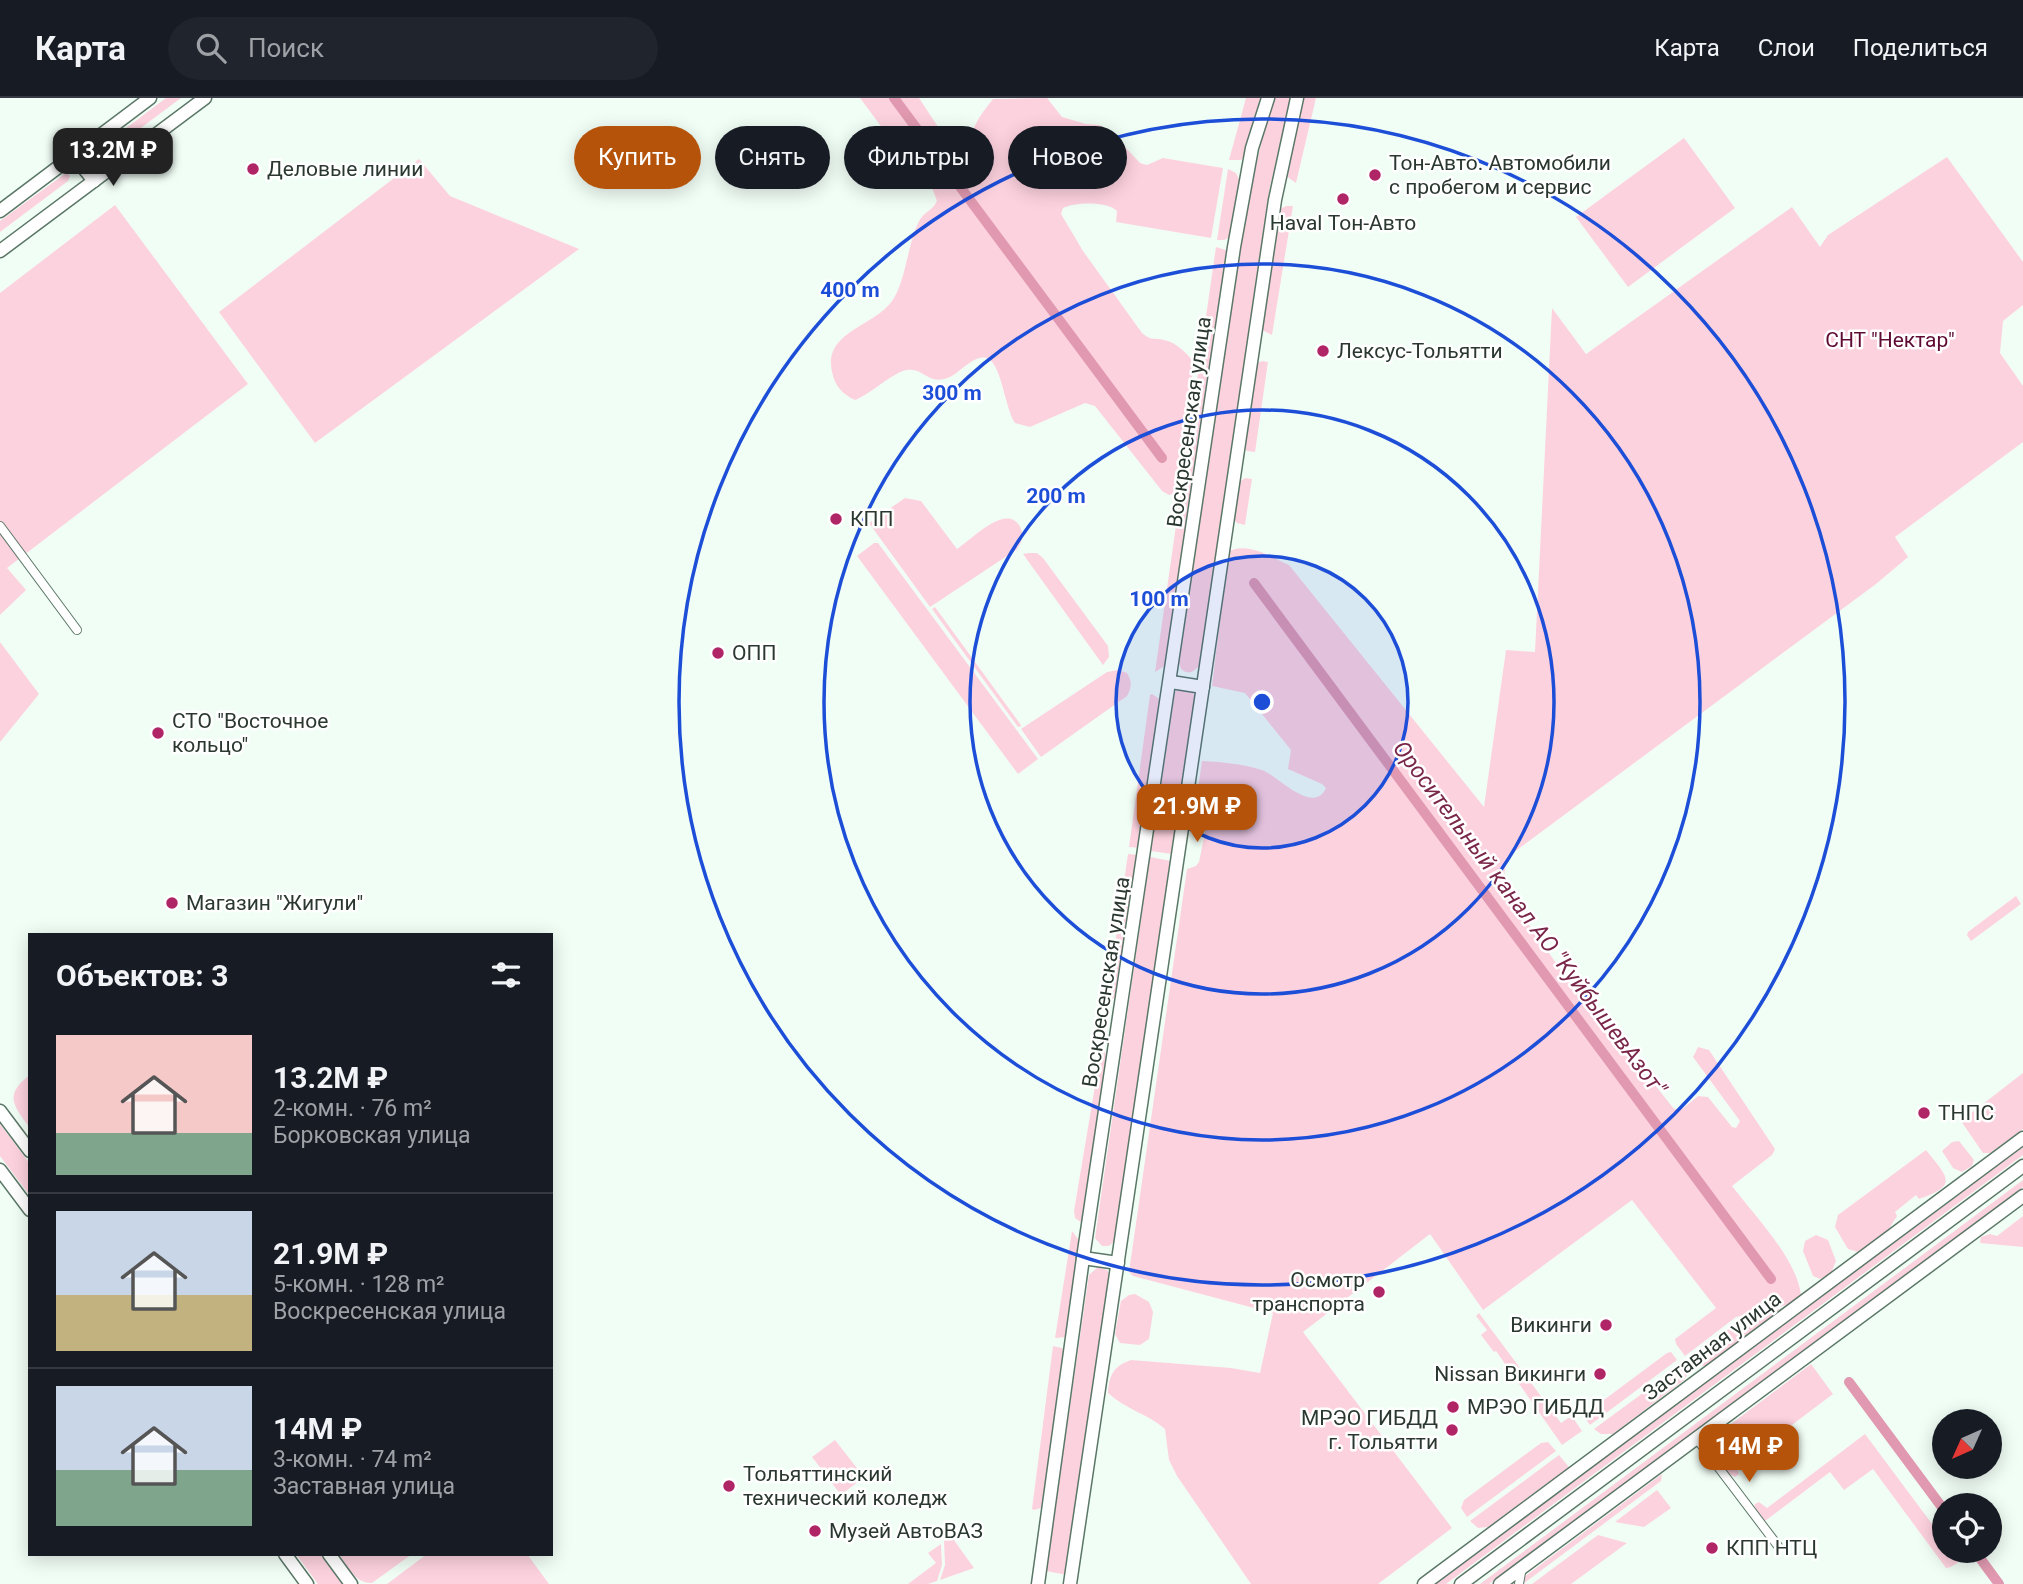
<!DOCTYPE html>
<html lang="ru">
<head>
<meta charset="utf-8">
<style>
	body { margin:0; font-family:Roboto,sans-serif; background:#20242c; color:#f1f3f6; height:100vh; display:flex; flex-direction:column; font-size:26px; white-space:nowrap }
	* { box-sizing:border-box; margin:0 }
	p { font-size:23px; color:#9ea1a6 }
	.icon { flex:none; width:38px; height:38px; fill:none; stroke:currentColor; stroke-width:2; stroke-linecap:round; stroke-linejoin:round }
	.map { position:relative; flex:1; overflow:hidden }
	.drawer { position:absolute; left:28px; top:835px; width:525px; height:623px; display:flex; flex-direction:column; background:#171b24; border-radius:0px; box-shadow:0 4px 18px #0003 }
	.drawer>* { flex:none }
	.hud { position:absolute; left:574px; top:28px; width:665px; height:63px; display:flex; gap:14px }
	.needle { width:46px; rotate:225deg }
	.tools { position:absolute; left:1932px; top:1311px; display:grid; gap:14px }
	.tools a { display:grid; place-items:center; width:70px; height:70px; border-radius:50%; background:#171b24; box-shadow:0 4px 18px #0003; font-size:35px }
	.price { position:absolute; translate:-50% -60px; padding:0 16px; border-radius:14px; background:#b45309; color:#fff; font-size:23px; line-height:46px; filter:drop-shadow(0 2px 4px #0008) }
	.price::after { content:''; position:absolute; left:50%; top:42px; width:21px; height:16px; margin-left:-10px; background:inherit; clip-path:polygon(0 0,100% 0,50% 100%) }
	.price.current { background:#222; color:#fff }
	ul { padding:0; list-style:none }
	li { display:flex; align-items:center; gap:21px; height:175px; padding:0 28px }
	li+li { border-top:2px solid #363941 }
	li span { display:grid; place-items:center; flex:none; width:196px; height:140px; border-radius:0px; color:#555 }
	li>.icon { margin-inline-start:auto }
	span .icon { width:84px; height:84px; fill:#fffc; stroke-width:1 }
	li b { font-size:30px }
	h2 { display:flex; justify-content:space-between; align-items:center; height:84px; padding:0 28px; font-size:30px }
	.chip { padding:0 24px; border-radius:32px; background:#171b24; box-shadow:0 4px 18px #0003; font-size:24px; line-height:63px }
	.chip.current { background:#b45309; color:#fff }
	header { display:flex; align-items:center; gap:42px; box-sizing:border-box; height:98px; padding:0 35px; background:#171b24; border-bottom:2px solid #363941 }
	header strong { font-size:33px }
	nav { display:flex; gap:38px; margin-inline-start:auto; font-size:24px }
	.search { width:490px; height:63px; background:#20242c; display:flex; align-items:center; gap:18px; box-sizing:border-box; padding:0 24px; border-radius:38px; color:#9ea1a6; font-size:26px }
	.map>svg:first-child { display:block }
	.green { fill:#fdd2df }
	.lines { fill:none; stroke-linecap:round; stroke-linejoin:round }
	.canal { stroke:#e099b0; stroke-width:10 }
	.street-casing { stroke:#5b7767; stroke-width:10 }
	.secondary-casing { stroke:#5b7767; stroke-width:15 }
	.primary-casing { stroke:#5b7767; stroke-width:15 }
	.street { stroke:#fff; stroke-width:8 }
	.secondary { stroke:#fff; stroke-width:12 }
	.primary { stroke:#fff; stroke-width:12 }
	.ring { fill:none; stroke:#1d4ed8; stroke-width:3.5 }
	.poi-dot { fill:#af2565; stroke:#fff; stroke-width:2.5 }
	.labels { text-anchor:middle; stroke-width:5; stroke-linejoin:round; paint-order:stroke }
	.poi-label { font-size:21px; fill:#2b3831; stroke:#fff; text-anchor:start }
	.park-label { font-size:21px; fill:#5f0a33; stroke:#fff }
	.street-label { font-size:21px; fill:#2b3831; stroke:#fff }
	.water-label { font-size:23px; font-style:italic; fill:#792649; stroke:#fff }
	.centre { fill:#1d4ed8; stroke:#fff; stroke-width:3.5 }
	.ring-label { font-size:21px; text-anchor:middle; font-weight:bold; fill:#1d4ed8; stroke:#fff; stroke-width:5; stroke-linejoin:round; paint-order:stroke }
</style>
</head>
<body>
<header>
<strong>Карта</strong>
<div class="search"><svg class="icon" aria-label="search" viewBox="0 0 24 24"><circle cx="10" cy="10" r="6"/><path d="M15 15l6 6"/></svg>Поиск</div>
<nav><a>Карта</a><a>Слои</a><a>Поделиться</a></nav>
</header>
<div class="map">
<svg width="2023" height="1486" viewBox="0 0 2023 1486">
	<rect width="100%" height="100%" fill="#f1fef6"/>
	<g class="green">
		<polygon points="166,0 181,0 114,50 108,50 107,46 109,43"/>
		<path d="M860,0H919L948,44L958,54L966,55C973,48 970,41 973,32C978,20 985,11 993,1L1047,0L1062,19L1086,26L1099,27L1110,33L1140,65L1147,67L1163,60L1223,70L1211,140L1116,124L1117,113C1107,103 1075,104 1063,110L1061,116L1083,153L1142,235C1153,244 1153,239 1164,242C1176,244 1186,255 1194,264L1179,379L1173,396L1169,397L1162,393L1095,308L1085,305L1030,329L1015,325C1005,310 1002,270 989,261C977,254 961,273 952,278C928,290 925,269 907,272C893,274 871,296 855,302C842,296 835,288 832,274C823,232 877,229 894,200C906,180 908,145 919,123C924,114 933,112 937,103L933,92L924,86Z"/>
		<polygon points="1246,0 1260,0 1245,57 1241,62 1229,62"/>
		<path d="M1272,0H1291L1270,88L1199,568C1193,575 1188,577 1181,571L1179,565L1247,105Z"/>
		<polygon points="1304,0 1316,0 1296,85 1286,78 1296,26"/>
		<polygon points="1684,40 1735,110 1628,189 1576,119"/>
		<path d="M1947,59L2023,164V207L2003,223L2000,255L2023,288V344L1895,439L1908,459L1876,486L1510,757C1502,773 1503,783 1510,800L1609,940L1655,987L1674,1011H1682L1698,998L1708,999L1732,1029L1736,1030L1740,1023L1693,959L1698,949L1709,952L1775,1051L1772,1057L1732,1088C1754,1117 1797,1161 1801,1197L1787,1207L1736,1219L1685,1258L1676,1246L1675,1241L1716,1210L1632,1102L1483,1212L1430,1136L1303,1234L1452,1430L1378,1486H1251L1177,1378L1169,1362L1165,1331C1148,1316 1125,1311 1108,1295C1109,1278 1113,1268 1131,1262L1231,1270L1260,1275L1273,1215L1133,1178L1129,1174L1187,771L1196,768L1199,764L1208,721L1195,712L1202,663C1222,664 1243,666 1262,672C1277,677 1313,718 1326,690L1322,686L1288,671L1291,652L1245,595L1212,588L1228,454C1247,443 1271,459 1289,467L1484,709L1506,552L1535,554L1552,210L1586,256L1792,109L1820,149L1828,137Z"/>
		<polygon points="419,61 450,98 579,151 315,345 219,214"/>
		<polygon points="1228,71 1236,75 1240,83 1230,139 1224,142 1217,142"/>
		<polygon points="66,75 70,78 68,83 0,134 0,123"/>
		<polygon points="115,107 248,286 7,470 26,492 0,517 0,195"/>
		<polygon points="1286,108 1293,108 1272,237 1262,232 1280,111"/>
		<polygon points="1216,149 1226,152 1228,158 1166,567 1155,574"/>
		<polygon points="1262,263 1268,264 1255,354 1247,353 1244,349 1257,265"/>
		<polygon points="1245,380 1252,381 1245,427 1237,425 1234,422 1238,385"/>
		<path d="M905,400L921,403L957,451C972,441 1009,402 1021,431C1024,439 1021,446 1016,452L930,509L869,425Z"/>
		<polygon points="874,445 878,445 1038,661 1018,676 857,458"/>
		<polygon points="1029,455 1037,455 1043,460 1108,548 1109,559 1103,567 1023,456"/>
		<polygon points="935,509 1021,627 1021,628 1018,629 932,511"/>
		<polygon points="0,544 39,596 0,644"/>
		<path d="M1118,572L1127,575C1132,583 1132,589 1127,598L1041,659L1021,631L1107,574Z"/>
		<polygon points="1182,589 1192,592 1195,600 1172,756 1151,753 1175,594"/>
		<polygon points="1152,596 1161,602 1140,750 1129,749 1150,597"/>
		<polygon points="1128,756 1139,757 1119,895 1106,907"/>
		<polygon points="1150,759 1171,763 1115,1143 1109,1148 1102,1148 1095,1140"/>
		<polygon points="2016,798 2021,806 1971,843 1967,837 1968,834"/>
		<polygon points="1101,952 1105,953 1108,968 1082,1125 1075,1120 1074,1113"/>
		<polygon points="2023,975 2023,1031 1990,1055 1983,1055 1961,1023"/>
		<path d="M30,977V1030C14,1008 3,997 30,977Z"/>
		<polygon points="0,1026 30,1066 30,1098 0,1058"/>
		<polygon points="1959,1043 1974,1062 1972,1068 1962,1074 1953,1070 1942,1053 1952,1044"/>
		<polygon points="2023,1049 2023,1057 1446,1486 1436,1486"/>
		<path d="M1926,1052C1947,1079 1960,1087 1919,1101L1916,1097L1895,1114L1897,1118L1889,1131L1858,1154L1848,1151L1835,1129L1838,1117Z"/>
		<polygon points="2023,1082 2023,1089 1489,1486 1480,1486"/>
		<polygon points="2023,1118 2023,1149 1980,1145 1981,1139 1990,1136 1997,1138"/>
		<polygon points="1072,1133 1081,1145 1067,1239 1055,1240"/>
		<polygon points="1816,1137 1828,1142 1836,1163 1831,1175 1820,1181 1813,1178 1803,1153 1805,1143"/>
		<polygon points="1098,1169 1107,1172 1110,1177 1067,1477 1046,1473 1089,1177"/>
		<polygon points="1135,1196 1149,1204 1153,1214 1149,1241 1140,1247 1120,1245 1115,1236 1121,1203 1129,1197"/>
		<polygon points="1783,1210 1705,1268 1695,1267 1688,1261 1740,1223"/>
		<polygon points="1479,1215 1561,1325 1568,1320 1573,1320 1582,1333 1562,1347 1496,1253 1494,1254 1481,1237 1487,1232 1476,1218"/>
		<polygon points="1053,1248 1062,1250 1065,1253 1045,1396 1041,1410 1034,1412 1032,1411"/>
		<polygon points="1671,1254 1677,1262 1590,1327 1585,1320 1585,1316 1667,1255"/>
		<path d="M1811,1266L1833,1296L1736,1369L1739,1376L1735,1379C1723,1375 1708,1354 1711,1341Z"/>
		<polygon points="1681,1267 1687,1277 1684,1282 1613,1336 1601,1336 1594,1331"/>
		<polygon points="1865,1336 1944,1442 1944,1452 1952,1453 1960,1463 1951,1469 1946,1470 1873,1371 1844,1392 1830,1374 1765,1423 1754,1410 1755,1406 1759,1404 1767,1410"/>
		<polygon points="835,1342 864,1379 841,1397 812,1359"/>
		<polygon points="1548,1344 1556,1353 1467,1419 1461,1410 1464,1402 1541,1345"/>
		<polygon points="1559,1357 1569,1369 1488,1429 1478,1430 1470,1423"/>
		<polygon points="1662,1376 1661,1383 1523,1486 1524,1479"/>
		<polygon points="1657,1392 1671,1410 1644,1429 1615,1424"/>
		<polygon points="1598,1437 1627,1445 1571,1486 1532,1486"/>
		<polygon points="951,1438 974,1470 940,1482 945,1467 944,1443"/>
		<polygon points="941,1446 942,1467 937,1483 928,1486 908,1486 936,1465 928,1455"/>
		<polygon points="296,1456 320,1456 342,1486 318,1486"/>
		<path d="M339,1456H412L372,1485C356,1486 347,1468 339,1456Z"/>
		<polygon points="427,1456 527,1456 549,1486 387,1486"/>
	</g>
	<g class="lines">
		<g class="canal">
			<polyline points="894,0 1162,360"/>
			<polyline points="1254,485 1771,1181"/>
			<polyline points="1849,1284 1944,1412"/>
			<polyline points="1974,1452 1999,1486"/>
		</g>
		<defs>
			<g id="street">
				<polyline points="0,428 77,532"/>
				<polyline points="1697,1341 1778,1448"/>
				<polyline points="1519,1486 1522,1469"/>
			</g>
			<g id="secondary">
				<polyline points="74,58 94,83"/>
				<polyline points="0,113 150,0"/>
				<polyline points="0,153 205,0"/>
				<polyline points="1171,584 1203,589"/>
				<polyline points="1083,1160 1118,1165"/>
				<polyline points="1038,1486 1083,1160 1234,149 1252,50 1268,0"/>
				<polyline points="1070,1486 1275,102 1297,0"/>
			</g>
			<g id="primary">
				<polyline points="0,1013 30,1053"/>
				<polyline points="0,1072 30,1112"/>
				<polyline points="285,1456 307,1486"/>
				<polyline points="329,1456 351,1486"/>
				<polyline points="1424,1486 2023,1040"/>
				<polyline points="1461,1486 2023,1068"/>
				<polyline points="1500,1486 2023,1098"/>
			</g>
		</defs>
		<use href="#street" class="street-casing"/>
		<use href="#secondary" class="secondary-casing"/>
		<use href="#primary" class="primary-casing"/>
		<use href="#street" class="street"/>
		<use href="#secondary" class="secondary"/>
		<use href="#primary" class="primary"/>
	</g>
	<circle cx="1262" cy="604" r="146" fill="#1d4ed8" fill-opacity=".12"/>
	<g class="ring">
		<circle cx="1262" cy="604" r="146"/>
		<circle cx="1262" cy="604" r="292"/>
		<circle cx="1262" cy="604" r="438"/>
		<circle cx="1262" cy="604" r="583"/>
	</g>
	<g class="poi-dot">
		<circle cx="253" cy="71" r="7"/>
		<circle cx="1375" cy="77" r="7"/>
		<circle cx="1343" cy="101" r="7"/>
		<circle cx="1323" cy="253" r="7"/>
		<circle cx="836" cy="421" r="7"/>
		<circle cx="718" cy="555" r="7"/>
		<circle cx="158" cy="635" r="7"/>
		<circle cx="172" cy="805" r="7"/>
		<circle cx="1924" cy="1015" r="7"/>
		<circle cx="1379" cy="1194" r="7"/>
		<circle cx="1606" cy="1227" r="7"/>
		<circle cx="1600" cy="1276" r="7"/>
		<circle cx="1453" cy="1309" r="7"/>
		<circle cx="1452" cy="1332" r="7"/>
		<circle cx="729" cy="1388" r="7"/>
		<circle cx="815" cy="1433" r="7"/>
		<circle cx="1712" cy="1450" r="7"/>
	</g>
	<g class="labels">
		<g class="poi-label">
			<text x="1389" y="72">Тон-Авто. Автомобили<tspan x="1389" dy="24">с пробегом и сервис</tspan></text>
			<text x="267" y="78">Деловые линии</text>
			<text x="1343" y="132" text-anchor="middle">Haval Тон-Авто</text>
			<text x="1337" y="260">Лексус-Тольятти</text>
			<text x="850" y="428">КПП</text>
			<text x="732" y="562">ОПП</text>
			<text x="172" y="630">СТО "Восточное<tspan x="172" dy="24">кольцо"</tspan></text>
			<text x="186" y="812">Магазин "Жигули"</text>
			<text x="1938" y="1022">ТНПС</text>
			<text x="1365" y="1189" text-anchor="end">Осмотр<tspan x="1365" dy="24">транспорта</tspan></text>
			<text x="1592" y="1234" text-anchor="end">Викинги</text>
			<text x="1586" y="1283" text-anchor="end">Nissan Викинги</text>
			<text x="1467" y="1316">МРЭО ГИБДД</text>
			<text x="1438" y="1327" text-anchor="end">МРЭО ГИБДД<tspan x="1438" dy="24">г. Тольятти</tspan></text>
			<text x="743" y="1383">Тольяттинский<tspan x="743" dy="24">технический коледж</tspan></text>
			<text x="829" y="1440">Музей АвтоВАЗ</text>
			<text x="1726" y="1457">КПП НТЦ</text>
		</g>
		<g class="park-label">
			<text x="1890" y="249">СНТ "Нектар"</text>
		</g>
		<g class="street-label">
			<text transform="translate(1189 324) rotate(-82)" y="7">Воскресенская улица</text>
			<text transform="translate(1106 884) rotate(-81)" y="7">Воскресенская улица</text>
			<text transform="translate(1712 1248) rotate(-37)" y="7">Заставная улица</text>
		</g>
		<g class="water-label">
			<text transform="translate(1530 820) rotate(53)" y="8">Оросительный канал АО "КуйбышевАзот"</text>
		</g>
	</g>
	<circle cx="1262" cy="604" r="10" class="centre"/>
	<g class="ring-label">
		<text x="850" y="199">400 m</text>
		<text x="952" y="302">300 m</text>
		<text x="1056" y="405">200 m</text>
		<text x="1159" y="508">100 m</text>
	</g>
</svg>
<div class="tools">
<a><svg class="needle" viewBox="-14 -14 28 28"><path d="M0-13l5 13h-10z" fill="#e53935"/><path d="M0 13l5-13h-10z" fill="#9ea1a6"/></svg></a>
<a><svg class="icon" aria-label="locate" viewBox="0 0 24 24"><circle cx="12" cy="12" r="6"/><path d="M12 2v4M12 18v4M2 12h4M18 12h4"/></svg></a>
</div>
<b class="price current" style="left:113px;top:90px">13.2M ₽</b>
<b class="price" style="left:1197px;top:746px">21.9M ₽</b>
<b class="price" style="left:1749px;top:1386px">14M ₽</b>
<div class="hud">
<a class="chip current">Купить</a>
<a class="chip">Снять</a>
<a class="chip">Фильтры</a>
<a class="chip">Новое</a>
</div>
<section class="drawer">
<h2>Объектов: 3<svg class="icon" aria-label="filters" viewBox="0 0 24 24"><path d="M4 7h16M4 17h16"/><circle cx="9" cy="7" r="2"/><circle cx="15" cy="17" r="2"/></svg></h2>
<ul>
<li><span style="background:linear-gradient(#f6c9c9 70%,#7fa58c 0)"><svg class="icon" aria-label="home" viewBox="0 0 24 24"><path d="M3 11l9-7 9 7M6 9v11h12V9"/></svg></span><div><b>13.2M ₽</b><p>2-комн. · 76 m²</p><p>Борковская улица</p></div></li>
<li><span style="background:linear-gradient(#c9d6e8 60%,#c2b280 0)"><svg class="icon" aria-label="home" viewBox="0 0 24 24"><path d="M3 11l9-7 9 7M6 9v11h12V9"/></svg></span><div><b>21.9M ₽</b><p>5-комн. · 128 m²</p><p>Воскресенская улица</p></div></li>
<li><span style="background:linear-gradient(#c9d6e8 60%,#7fa58c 0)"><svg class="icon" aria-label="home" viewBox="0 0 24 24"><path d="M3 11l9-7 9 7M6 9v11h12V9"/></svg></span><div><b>14M ₽</b><p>3-комн. · 74 m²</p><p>Заставная улица</p></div></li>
</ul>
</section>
</div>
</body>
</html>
